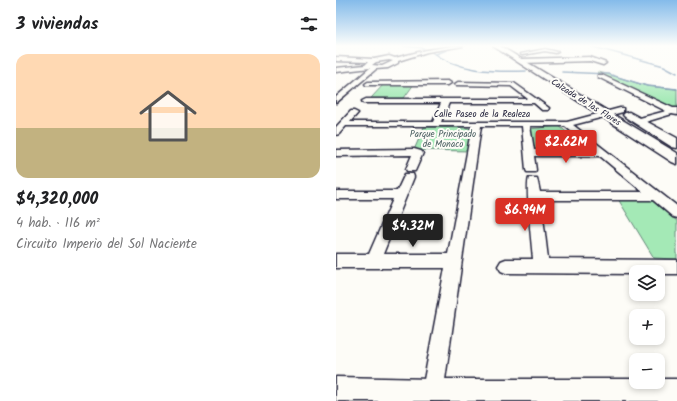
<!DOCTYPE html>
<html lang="es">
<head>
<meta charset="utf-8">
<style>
	body { margin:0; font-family:Kalam,sans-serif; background:#f6f6f6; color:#202124; height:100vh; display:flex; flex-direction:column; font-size:15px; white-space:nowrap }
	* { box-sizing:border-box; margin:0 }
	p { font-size:13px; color:#757577 }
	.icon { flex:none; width:22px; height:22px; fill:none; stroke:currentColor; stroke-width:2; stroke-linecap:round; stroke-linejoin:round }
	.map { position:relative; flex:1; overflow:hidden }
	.drawer { display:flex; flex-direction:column; background:#fff; width:336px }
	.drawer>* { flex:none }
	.controls { position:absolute; left:293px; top:265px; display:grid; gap:8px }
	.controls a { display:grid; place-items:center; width:36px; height:36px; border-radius:8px; background:#fff; box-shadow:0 2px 6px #0003; font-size:20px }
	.price { position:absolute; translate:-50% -34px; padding:0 9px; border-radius:4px; background:#d93025; color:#fff; font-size:13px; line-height:26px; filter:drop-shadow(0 1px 2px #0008) }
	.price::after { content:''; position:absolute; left:50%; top:24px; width:12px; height:9px; margin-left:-6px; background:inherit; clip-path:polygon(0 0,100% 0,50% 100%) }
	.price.on { background:#222; color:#fff }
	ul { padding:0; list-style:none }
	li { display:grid; align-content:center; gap:8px; height:212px; padding:0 16px }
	li span { display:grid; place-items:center; height:124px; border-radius:12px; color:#555 }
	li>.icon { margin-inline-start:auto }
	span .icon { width:72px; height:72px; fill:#fffc; stroke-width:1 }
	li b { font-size:17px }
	h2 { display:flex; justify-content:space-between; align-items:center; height:48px; padding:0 16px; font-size:17px }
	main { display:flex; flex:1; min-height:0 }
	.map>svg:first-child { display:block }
	.green { fill:#a4e9b6; stroke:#638678 }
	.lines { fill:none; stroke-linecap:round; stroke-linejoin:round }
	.stream { stroke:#6384a6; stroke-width:1.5 }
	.street-casing { stroke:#22223b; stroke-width:3 }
	.secondary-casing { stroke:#22223b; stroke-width:3 }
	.street { fill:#fdfcf7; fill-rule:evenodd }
	.secondary { fill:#fdfcf7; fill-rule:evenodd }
	.labels { text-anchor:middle; stroke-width:4; stroke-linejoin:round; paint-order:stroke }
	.far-street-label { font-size:9px; fill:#22223b; stroke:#fdfcf7 }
	.far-park-label { font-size:9px; fill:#495e60; stroke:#fdfcf7 }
</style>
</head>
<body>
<main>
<section class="drawer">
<h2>3 viviendas<svg class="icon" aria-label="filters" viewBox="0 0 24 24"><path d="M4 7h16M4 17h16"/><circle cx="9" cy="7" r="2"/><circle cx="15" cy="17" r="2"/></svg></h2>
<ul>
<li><span style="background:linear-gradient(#ffd9b3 60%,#c2b280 0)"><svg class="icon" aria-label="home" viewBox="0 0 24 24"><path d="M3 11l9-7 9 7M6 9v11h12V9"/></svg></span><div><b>$4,320,000</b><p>4 hab. · 116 m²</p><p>Circuito Imperio del Sol Naciente</p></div></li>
</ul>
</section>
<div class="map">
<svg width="341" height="401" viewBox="0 0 341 401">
	<rect width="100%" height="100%" fill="#fdfcf7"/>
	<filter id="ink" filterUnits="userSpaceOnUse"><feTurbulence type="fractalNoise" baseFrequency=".025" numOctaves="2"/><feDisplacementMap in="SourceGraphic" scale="8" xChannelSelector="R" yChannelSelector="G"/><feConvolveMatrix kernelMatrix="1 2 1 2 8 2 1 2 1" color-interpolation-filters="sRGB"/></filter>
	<g filter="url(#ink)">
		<g class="green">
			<polygon points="261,72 272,74 311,86 341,89 341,108 336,110 265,76"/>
			<polygon points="48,84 78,84 68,98 35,98"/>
			<polygon points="223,126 252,149 197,150 193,129"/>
			<polygon points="88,127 133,128 136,132 134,151 78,150"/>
			<polygon points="282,199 314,199 341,221 341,259 318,258"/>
		</g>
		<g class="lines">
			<g class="stream">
				<polyline points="68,46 88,48"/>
				<polyline points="254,46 328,66 341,73"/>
				<path d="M95,51C122,72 158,72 190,71"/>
				<polyline points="100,54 116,48"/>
				<polyline points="226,72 272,74 311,86 341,89"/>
			</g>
			<defs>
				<g id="street">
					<path d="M117,46H127L91,52L62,61V63L52,68L40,69L0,103V97L34,68L0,72V68L29,65L32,62L0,61V57L38,59L53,56L59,58L90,50ZM53,60L57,61L46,66L36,65L40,62Z"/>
					<polygon points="209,49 222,52 220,53 209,51 186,55 184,54"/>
					<polygon points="254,57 270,63 267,65 254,61 185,63 182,61 185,59"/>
					<polygon points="262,75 266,75 337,108 341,108 341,115 336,114 306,123 300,123 300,119 330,111 262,77"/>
					<polygon points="32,82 112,81 115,83 112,85 30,85 29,84"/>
					<path d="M122,82L178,83L213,108L212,110H206L198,103H113L105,122H231L284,108H287V112L237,125L341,206V218L337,217L317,200H205L212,259L341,260V274H322V272H300V274L170,273L165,271L162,266L165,261L170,259H197C196,246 189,186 193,178H201L204,192H307L264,156H198L200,170L199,172H191L190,170L186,126H145L106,401H84L109,268H0V254H33L57,199H0V191H61L69,174H77L78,177L47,254H112L136,126H10L3,134L0,135V127L15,111H18L22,113L14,122H97L105,103H27L26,101L30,99H192L175,86L120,85L119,84ZM194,126H229L257,150H198Z"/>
					<polygon points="78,149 85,151 87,153 79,171 71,171 70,169 76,155 0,156 0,150"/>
				</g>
				<g id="secondary">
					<polygon points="157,46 164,46 341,153 341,164 336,162"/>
					<polygon points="293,112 341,138 341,148 336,147 289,117 287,115 289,113"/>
					<polygon points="0,377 96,379 300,379 300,382 322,382 322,379 341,379 341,401 0,401"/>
				</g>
			</defs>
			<use href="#street" class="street-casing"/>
			<use href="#secondary" class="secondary-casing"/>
			<use href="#street" class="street"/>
			<use href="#secondary" class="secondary"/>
		</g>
	</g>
	<linearGradient id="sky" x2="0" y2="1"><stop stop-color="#84bbea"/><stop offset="0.45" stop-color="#fefefb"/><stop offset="1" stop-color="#fefefb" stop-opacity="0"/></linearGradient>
	<rect width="341" height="102" fill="url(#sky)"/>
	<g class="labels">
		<g class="far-street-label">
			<text transform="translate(250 102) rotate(32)" y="3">Calzada de las Flores</text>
			<text x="146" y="117">Calle Paseo de la Realeza</text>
		</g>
		<g class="far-park-label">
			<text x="107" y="137">Parque Principado<tspan x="107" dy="10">de Monaco</tspan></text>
		</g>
	</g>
</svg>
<div class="controls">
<a><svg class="icon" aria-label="layers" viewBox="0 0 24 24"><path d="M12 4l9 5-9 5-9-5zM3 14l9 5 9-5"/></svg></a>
<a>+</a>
<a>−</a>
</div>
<b class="price" style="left:230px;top:164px">$2.62M</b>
<b class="price" style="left:189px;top:232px">$6.94M</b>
<b class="price on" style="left:77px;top:248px">$4.32M</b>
</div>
</main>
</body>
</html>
